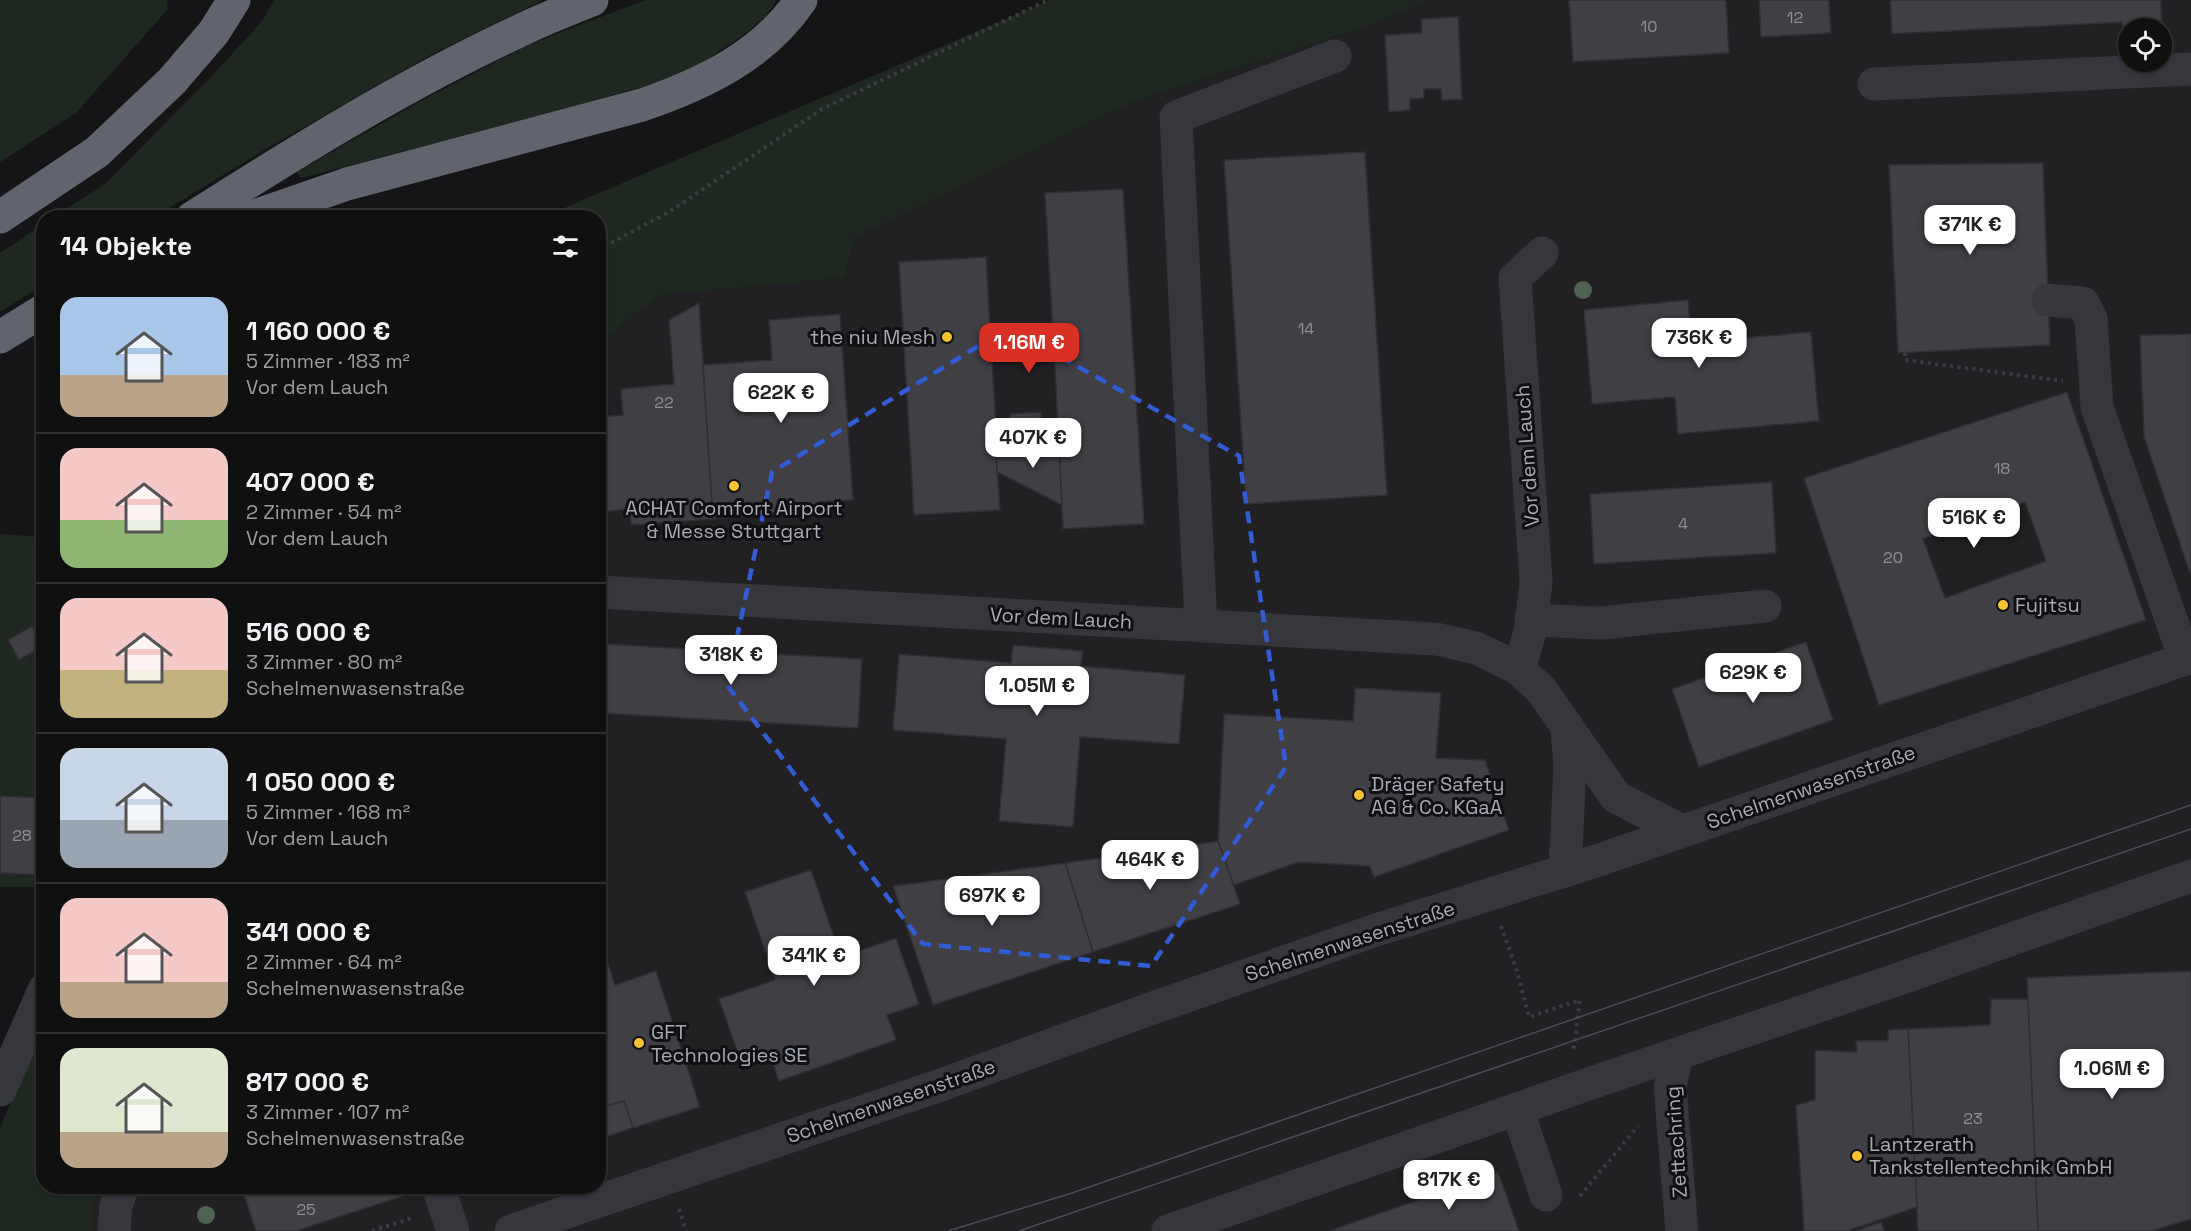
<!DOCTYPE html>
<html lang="de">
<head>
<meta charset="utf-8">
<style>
	body { margin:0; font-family:"Space Grotesk",sans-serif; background:#1e1e1f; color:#f1f3f6; height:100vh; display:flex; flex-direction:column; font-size:22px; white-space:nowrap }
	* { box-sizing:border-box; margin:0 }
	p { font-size:20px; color:#9c9d9f }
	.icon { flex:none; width:33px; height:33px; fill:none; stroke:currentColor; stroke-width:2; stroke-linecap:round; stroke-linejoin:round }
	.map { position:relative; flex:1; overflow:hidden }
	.side { position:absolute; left:36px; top:210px; width:570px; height:984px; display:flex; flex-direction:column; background:#101011; border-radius:24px; box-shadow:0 2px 4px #0004,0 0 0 2px #303031 }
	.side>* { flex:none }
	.tools { position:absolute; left:2118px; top:18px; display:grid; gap:12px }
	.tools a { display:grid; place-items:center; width:54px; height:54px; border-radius:50%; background:#101011; box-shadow:0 2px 4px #0004,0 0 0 2px #303031; font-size:30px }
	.price { position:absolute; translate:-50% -51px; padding:0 14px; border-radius:12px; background:#fff; color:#222; font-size:20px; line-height:39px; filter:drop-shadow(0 2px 3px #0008) }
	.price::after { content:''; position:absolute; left:50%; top:36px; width:18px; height:14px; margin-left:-9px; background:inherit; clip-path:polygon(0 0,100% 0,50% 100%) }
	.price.on { background:#d93025; color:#fff }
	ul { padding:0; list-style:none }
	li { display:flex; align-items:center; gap:18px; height:150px; padding:0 24px }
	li+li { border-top:2px solid #303031 }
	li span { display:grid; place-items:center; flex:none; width:168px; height:120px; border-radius:18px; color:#555 }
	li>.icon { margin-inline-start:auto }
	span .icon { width:72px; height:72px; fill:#fffc; stroke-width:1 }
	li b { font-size:26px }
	h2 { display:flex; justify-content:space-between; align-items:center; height:72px; padding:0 24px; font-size:26px }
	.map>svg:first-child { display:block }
	.built { fill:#212124; fill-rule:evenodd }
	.green { fill:#1f2721 }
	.building { fill:#3f3f44; stroke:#2f2f33; stroke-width:1.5; fill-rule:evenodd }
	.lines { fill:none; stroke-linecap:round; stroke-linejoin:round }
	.path { stroke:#3c3d43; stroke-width:4; stroke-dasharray:3 4.5; stroke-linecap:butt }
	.minor { stroke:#36373c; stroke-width:33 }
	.highway { stroke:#62646d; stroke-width:33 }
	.tram { stroke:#4b4c53; stroke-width:1.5 }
	.tree { fill:#4f6352 }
	.marked { fill:none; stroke:#325cd3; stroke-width:4.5; stroke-dasharray:12 8; stroke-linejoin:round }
	.poi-dot { fill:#f4c430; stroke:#101012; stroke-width:2 }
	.labels { text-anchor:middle; stroke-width:6; stroke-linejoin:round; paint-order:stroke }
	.number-label { font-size:16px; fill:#8d8f9a }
	.poi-label { font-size:20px; fill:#a7aab7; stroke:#101012; text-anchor:start }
	.street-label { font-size:20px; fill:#a7aab7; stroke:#101012 }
</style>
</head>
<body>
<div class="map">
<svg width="2191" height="1231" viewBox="0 0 2191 1231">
	<rect width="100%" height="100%" fill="#151517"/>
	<path class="built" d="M1428,0H2191V1231H92V1198L97,1186H598L599,344L660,295L845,278L854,238L1136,101L1383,21ZM2128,28H2162V62H2128Z"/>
	<g class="green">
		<polygon points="0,0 167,0 168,9 76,113 0,162"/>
		<polygon points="274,0 543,0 427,57 266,149 154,217 54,217 105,184 210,78 263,20"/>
		<polygon points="645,0 777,0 765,17 745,34 693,69 645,86 513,124 300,178 297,172 428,97 528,45"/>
		<polygon points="1050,0 1428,0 1383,21 1136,101 854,238 845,278 660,295 599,344 598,218 543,217"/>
		<polygon points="43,224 43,285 0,312 0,253"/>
		<polygon points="0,534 43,537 43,887 0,887"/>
		<polygon points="43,1028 44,1186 97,1187 92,1198 92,1231 0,1231 0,1128"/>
	</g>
	<g class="building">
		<polygon points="1569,0 1726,0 1729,53 1573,62"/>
		<polygon points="1759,0 1829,0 1831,33 1761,37"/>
		<polygon points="1890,0 2161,0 2162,33 2162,28 2128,28 2128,35 2123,35 2122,22 1892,34"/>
		<polygon points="1458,17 1462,99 1442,100 1441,89 1424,89 1424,98 1410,99 1410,110 1389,112 1385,35 1422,33 1421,19"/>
		<polygon points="1365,152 1387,495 1246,504 1224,160"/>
		<polygon points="2043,163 2050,345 1898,353 1889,165"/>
		<polygon points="1123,189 1144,524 1063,529 1059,446 996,450 1000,510 914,515 899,262 986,257 996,428 1010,427 1010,414 1041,412 1041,425 1058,424 1045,193"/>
		<polygon points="1688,300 1692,343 1811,332 1819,421 1678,434 1675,397 1592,404 1584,310"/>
		<polygon points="699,303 713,519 631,525 630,509 598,512 598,417 623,415 621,389 674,384 669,320"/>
		<polygon points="840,314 853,500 819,502 820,511 713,519 703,365 772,360 769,320"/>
		<polygon points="2191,334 2191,576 2144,437 2140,335"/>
		<path d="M2067,392L2146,620L1879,705L1804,478ZM2025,502L2046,561L1945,598L1923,539Z"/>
		<polygon points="1059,446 1062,505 997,472 996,450"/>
		<polygon points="1772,482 1776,553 1594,564 1590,494"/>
		<polygon points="32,626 43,646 19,660 8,640"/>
		<polygon points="1806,642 1833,720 1699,767 1672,689"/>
		<polygon points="604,644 862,659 858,728 600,713"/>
		<polygon points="1013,645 1083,651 1081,666 1185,675 1179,744 1080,737 1073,827 999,821 1006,739 893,730 899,654 1011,663"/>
		<polygon points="1355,688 1441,693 1436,758 1485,760 1509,830 1374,877 1369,866 1299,862 1234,885 1218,841 1224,714 1353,721"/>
		<polygon points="0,796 44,798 44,875 0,873"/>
		<polygon points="1218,841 1240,904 1093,952 1065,863"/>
		<polygon points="1065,863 1093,952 933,1005 893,886"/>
		<polygon points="811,870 841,957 896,938 919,1004 887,1015 896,1040 779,1081 770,1055 742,1065 719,999 775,980 745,892"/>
		<polygon points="598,934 615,985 656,971 700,1107 633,1128 624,1101 598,1109"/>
		<polygon points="2191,971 2191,1219 2151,1231 2038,1231 2027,978"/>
		<polygon points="1991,999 2028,999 2038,1231 1918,1231 1908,1029 1990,1025"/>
		<polygon points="1908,1029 1917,1207 1847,1231 1804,1231 1796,1105 1815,1100 1815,1050 1857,1052 1856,1041 1888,1041 1888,1030"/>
		<polygon points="624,1101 633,1128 598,1139 598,1109"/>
		<polygon points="1498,1172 1519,1231 1329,1231"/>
		<polygon points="241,1186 403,1186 406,1195 296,1231 256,1231"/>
		<polygon points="1881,1222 1884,1231 1855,1231"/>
	</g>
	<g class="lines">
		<g class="path">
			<polyline points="598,250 669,212 822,109 1048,0"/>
			<polyline points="1905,353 1905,360 2063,381"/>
			<polyline points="1501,926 1516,968 1529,1017 1580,1000 1573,1053"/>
			<polyline points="1580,1196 1638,1126"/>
			<polyline points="679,1209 686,1231"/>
			<polyline points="372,1231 412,1218"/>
		</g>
		<g class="minor">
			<polyline points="1874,84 2191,69"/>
			<polyline points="2048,300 2083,303 2091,319 2097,407 2185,659"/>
			<polyline points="598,592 1436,639 1476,648 1519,669 1542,691 1616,797 1682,831"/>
			<polyline points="1531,620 1601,623 1765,606"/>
			<polyline points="1201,625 1176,117 1335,56"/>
			<polyline points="1519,669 1530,632 1536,582 1515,278 1542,253"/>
			<polyline points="1565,871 1570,767 1567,729"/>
			<polyline points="1677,1054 1670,1087 1682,1231"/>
			<polyline points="0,1090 44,990"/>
			<polyline points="1517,1109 1546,1195"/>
			<polyline points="438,1186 453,1231"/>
			<polyline points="114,1231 116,1205 123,1186"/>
			<polyline points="511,1231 938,1086 1150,1009 1379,929 1596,861 2191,657"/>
			<polyline points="1168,1231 1600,1080 1896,980 2191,876"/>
		</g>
		<g class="highway">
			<polyline points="0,217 97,152 172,81 214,32 234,0"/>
			<path d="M192,218C297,151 404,85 517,32C541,20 567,10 592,0"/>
			<path d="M249,218L347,184L642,105C703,84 763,56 801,0"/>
			<polyline points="0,337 44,310"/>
		</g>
		<g class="tram">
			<polyline points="948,1231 1072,1193 2191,805"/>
			<polyline points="1019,1231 2191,829"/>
		</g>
	</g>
	<g class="tree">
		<circle cx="1583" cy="290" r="9"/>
		<circle cx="206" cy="1215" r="9"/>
	</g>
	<path class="marked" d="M1008,328L1239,456L1286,767L1151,966L923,944L727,685L772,472Z"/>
	<g class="poi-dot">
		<circle cx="947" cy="337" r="6"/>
		<circle cx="734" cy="486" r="6"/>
		<circle cx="2003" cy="605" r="6"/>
		<circle cx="1359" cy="795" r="6"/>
		<circle cx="639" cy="1043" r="6"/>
		<circle cx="1857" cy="1156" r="6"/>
	</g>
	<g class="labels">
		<g class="number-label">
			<text x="1795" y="23">12</text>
			<text x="1649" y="32">10</text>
			<text x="1306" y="334">14</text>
			<text x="664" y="408">22</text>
			<text x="2002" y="474">18</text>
			<text x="1683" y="529">4</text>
			<text x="1893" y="563">20</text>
			<text x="22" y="841">28</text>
			<text x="1973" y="1124">23</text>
			<text x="306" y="1215">25</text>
		</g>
		<g class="poi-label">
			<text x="935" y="344" text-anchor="end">the niu Mesh</text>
			<text x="734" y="515" text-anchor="middle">ACHAT Comfort Airport<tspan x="734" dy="23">&amp; Messe Stuttgart</tspan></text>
			<text x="2015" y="612">Fujitsu</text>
			<text x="1371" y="791">Dräger Safety<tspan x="1371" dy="23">AG &amp; Co. KGaA</tspan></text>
			<text x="651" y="1039">GFT<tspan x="651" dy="23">Technologies SE</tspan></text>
			<text x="1869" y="1151">Lantzerath<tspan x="1869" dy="23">Tankstellentechnik GmbH</tspan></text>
		</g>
		<g class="street-label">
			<text transform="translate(1527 456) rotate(-94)" y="7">Vor dem Lauch</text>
			<text transform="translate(1061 618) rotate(3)" y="7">Vor dem Lauch</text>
			<text transform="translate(1811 787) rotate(-19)" y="7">Schelmenwasenstraße</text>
			<text transform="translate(1350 941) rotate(-18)" y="7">Schelmenwasenstraße</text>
			<text transform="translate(891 1101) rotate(-19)" y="7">Schelmenwasenstraße</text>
			<text transform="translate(1676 1142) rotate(-94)" y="7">Zettachring</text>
		</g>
	</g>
</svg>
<div class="tools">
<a><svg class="icon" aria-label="locate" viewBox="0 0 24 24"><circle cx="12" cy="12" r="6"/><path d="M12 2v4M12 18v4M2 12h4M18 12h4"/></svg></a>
</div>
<b class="price" style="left:1970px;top:256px">371K €</b>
<b class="price" style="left:1699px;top:369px">736K €</b>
<b class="price on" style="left:1029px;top:374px">1.16M €</b>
<b class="price" style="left:781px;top:424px">622K €</b>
<b class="price" style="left:1033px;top:469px">407K €</b>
<b class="price" style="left:1974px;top:549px">516K €</b>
<b class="price" style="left:731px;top:686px">318K €</b>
<b class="price" style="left:1753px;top:704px">629K €</b>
<b class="price" style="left:1037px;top:717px">1.05M €</b>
<b class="price" style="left:1150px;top:891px">464K €</b>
<b class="price" style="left:992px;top:927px">697K €</b>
<b class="price" style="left:814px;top:987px">341K €</b>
<b class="price" style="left:2112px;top:1100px">1.06M €</b>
<b class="price" style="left:1449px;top:1211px">817K €</b>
<section class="side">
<h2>14 Objekte<svg class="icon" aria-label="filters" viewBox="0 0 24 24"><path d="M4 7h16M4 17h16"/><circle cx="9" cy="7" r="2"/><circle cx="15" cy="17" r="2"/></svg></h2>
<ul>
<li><span style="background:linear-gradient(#a9c7e8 65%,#b9a48a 0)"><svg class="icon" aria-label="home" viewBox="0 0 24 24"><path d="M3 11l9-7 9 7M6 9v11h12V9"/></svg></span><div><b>1 160 000 €</b><p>5 Zimmer · 183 m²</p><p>Vor dem Lauch</p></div></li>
<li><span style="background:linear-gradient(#f6c9c9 60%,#8fb573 0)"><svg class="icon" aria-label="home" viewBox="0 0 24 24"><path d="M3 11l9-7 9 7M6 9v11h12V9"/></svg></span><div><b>407 000 €</b><p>2 Zimmer · 54 m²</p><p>Vor dem Lauch</p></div></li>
<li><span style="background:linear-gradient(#f6c9c9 60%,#c2b280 0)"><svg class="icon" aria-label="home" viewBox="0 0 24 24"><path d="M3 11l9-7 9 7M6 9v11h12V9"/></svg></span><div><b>516 000 €</b><p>3 Zimmer · 80 m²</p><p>Schelmenwasenstraße</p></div></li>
<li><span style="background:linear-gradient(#c9d6e8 60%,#9aa5b1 0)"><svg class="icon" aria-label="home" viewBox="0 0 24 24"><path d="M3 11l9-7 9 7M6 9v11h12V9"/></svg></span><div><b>1 050 000 €</b><p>5 Zimmer · 168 m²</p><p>Vor dem Lauch</p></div></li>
<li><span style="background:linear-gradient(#f6c9c9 70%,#b9a48a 0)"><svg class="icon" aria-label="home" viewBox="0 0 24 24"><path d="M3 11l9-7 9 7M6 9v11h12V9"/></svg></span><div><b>341 000 €</b><p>2 Zimmer · 64 m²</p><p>Schelmenwasenstraße</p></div></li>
<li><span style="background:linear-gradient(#dfe7d0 70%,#b9a48a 0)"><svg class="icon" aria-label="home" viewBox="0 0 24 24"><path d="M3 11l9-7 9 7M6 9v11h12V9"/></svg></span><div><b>817 000 €</b><p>3 Zimmer · 107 m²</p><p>Schelmenwasenstraße</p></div></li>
</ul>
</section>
</div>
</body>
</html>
